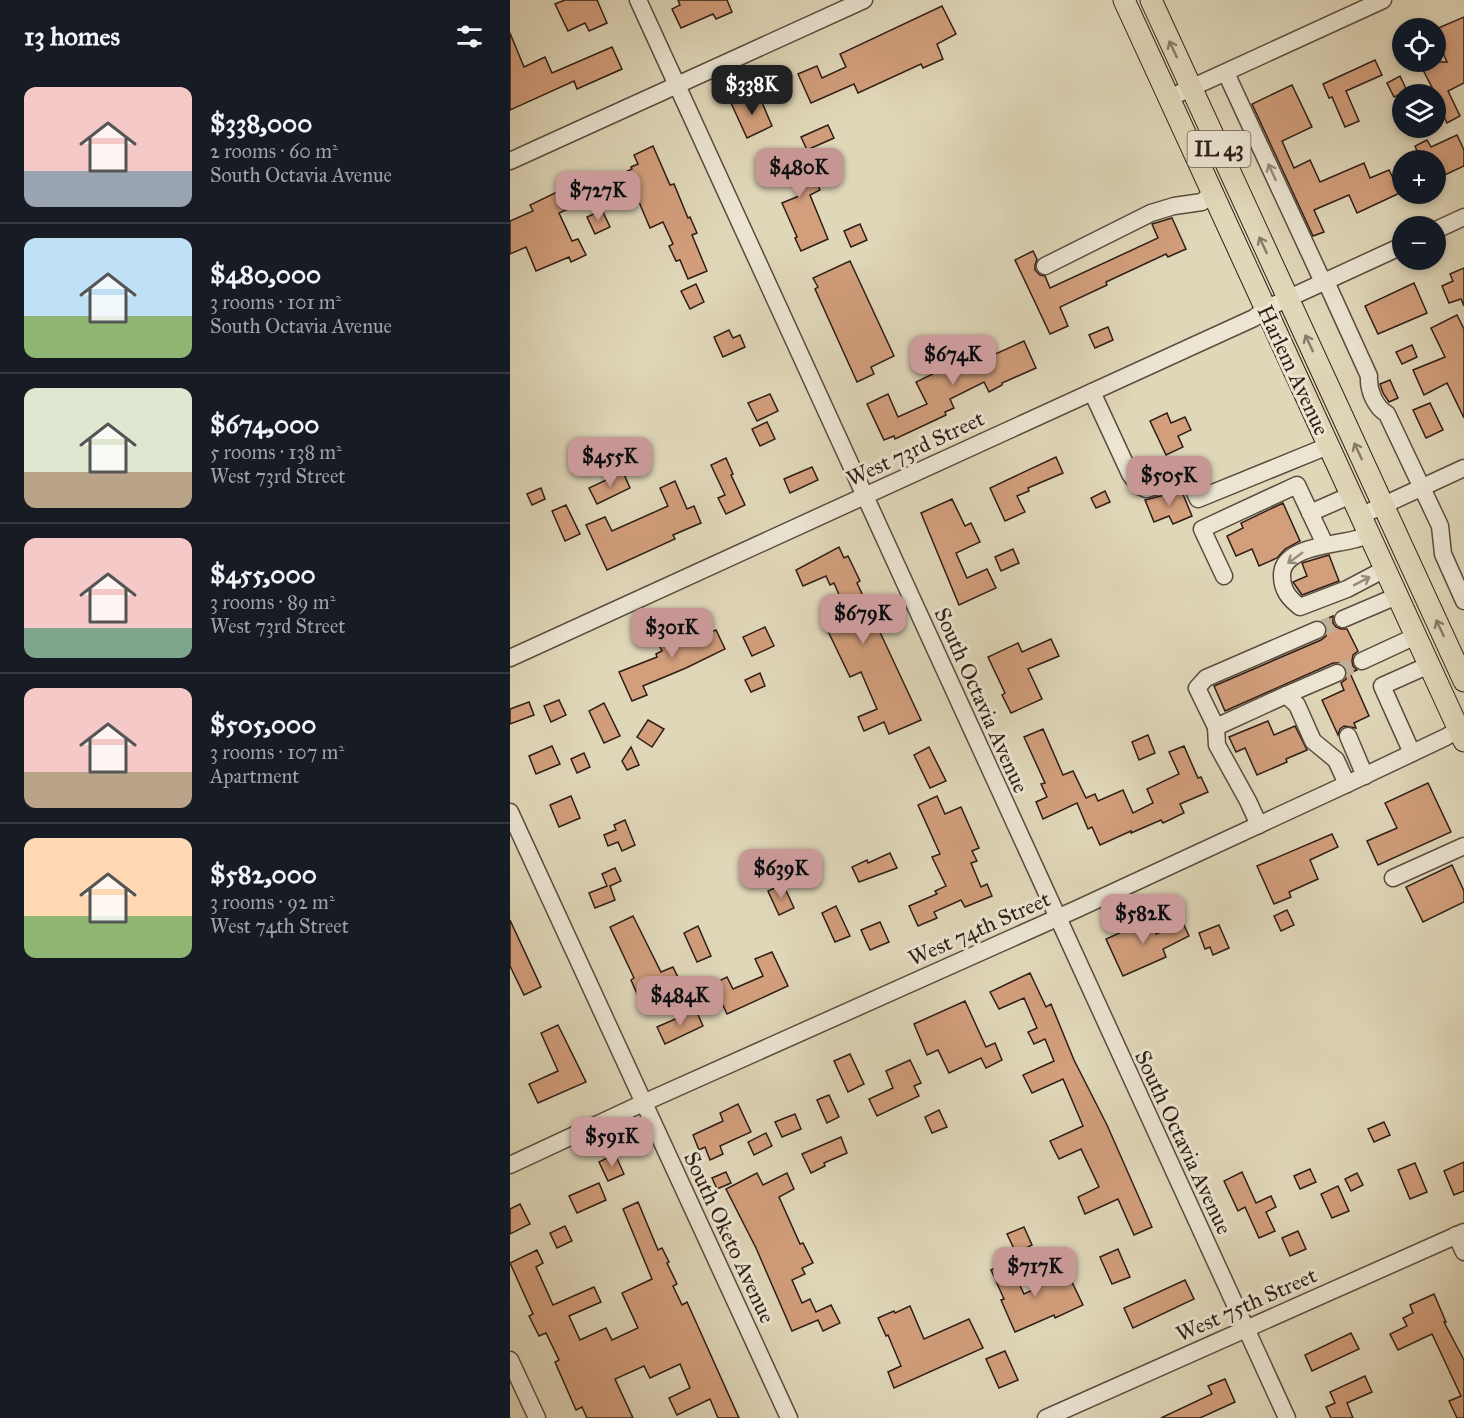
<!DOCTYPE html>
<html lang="en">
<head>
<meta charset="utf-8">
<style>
	body { margin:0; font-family:"IM FELL Great Primer",serif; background:#242831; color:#f1f3f6; height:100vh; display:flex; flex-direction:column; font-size:22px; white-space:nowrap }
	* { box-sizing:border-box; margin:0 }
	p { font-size:20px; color:#9ea1a6 }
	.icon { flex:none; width:33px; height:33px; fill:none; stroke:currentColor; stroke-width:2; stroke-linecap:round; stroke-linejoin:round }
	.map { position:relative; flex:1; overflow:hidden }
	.sheet { display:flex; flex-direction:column; background:#171b24; width:510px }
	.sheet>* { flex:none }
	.fabs { position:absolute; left:882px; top:18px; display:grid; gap:12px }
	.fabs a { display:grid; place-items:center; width:54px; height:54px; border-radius:50%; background:#171b24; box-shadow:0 3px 9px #0003; font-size:30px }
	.price { position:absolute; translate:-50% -51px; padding:0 14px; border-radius:12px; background:#c59692; color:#111; font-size:20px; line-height:39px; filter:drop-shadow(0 2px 3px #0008) }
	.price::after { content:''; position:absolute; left:50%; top:36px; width:18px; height:14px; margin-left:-9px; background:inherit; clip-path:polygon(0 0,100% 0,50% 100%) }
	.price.active { background:#222; color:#fff }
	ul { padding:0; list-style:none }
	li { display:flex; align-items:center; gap:18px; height:150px; padding:0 24px }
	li+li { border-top:2px solid #363941 }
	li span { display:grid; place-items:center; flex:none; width:168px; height:120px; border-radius:12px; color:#555 }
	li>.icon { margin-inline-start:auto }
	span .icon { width:72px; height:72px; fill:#fffc; stroke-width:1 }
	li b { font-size:26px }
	h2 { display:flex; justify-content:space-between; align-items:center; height:72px; padding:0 24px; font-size:26px }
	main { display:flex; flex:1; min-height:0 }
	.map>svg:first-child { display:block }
	.building { fill:#d29e7c; stroke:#2f1e16; stroke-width:1.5 }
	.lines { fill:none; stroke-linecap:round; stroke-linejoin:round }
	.minor-tunnel { stroke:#bdb298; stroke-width:16; stroke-dasharray:16 8; stroke-linecap:butt }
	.minor-casing { stroke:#5b4c3f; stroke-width:19 }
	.major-casing { stroke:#2f1e16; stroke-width:23 }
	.minor { stroke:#ebe5d2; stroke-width:16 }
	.major { stroke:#e0d7b9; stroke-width:21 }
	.oneway { stroke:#887a68 }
	.oneway2 { stroke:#968b7d }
	.labels { text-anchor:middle; stroke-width:6; stroke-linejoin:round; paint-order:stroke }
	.shield { fill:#ebe5d2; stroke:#675a4e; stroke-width:1.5 }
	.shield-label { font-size:21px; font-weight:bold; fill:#2f1e16 }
	.street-label { font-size:22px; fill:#2f1e16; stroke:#ebe5d2 }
</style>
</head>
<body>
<main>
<section class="sheet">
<h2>13 homes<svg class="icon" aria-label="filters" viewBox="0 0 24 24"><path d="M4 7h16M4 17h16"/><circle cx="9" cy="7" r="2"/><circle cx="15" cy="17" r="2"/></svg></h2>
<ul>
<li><span style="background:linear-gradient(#f6c9c9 70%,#9aa5b1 0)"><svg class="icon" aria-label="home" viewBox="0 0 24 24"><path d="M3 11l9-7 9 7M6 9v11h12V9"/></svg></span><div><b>$338,000</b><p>2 rooms · 60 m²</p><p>South Octavia Avenue</p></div></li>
<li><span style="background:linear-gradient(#bfe0f5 65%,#8fb573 0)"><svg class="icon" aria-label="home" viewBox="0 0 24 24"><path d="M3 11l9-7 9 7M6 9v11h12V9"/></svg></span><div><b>$480,000</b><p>3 rooms · 101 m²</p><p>South Octavia Avenue</p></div></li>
<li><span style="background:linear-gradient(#dfe7d0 70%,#b9a48a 0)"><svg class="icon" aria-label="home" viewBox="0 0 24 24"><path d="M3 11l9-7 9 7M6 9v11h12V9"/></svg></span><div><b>$674,000</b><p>5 rooms · 138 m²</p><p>West 73rd Street</p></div></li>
<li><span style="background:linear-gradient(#f6c9c9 75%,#7fa58c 0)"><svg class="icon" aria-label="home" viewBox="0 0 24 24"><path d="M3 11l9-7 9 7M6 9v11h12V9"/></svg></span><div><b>$455,000</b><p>3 rooms · 89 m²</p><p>West 73rd Street</p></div></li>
<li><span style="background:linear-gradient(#f6c9c9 70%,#b9a48a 0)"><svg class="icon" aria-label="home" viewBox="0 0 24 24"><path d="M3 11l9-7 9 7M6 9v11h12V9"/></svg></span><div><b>$505,000</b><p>3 rooms · 107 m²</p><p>Apartment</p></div></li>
<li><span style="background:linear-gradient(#ffd9b3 65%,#8fb573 0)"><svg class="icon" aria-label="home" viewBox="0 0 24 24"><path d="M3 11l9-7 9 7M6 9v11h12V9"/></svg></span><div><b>$582,000</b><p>3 rooms · 92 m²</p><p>West 74th Street</p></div></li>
</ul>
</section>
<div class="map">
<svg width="954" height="1418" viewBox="0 0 954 1418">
	<rect width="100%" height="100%" fill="#e0d7b9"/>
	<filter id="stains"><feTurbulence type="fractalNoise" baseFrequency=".00333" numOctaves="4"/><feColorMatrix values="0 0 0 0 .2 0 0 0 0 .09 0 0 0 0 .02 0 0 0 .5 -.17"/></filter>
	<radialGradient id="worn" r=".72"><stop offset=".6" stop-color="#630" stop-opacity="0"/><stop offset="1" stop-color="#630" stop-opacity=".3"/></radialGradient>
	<g class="building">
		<polygon points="55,0 87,0 97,23 79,31 75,23 58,31 45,4"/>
		<polygon points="168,0 217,0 222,12 206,19 203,14 171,28 162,9 170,5"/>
		<polygon points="432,6 446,34 427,44 433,59 413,68 411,64 348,93 344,84 301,103 288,74 307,66 312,78 336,67 330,54"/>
		<polygon points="954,17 954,83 938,91 950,116 937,123 930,108 932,107 909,62 937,62 926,38 926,29"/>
		<polygon points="0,33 14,67 35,57 42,73 102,47 112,69 67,89 64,81 0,110"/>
		<polygon points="865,60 872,75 836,91 849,121 835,127 822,97 819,98 813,84"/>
		<polygon points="890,76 897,91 884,97 877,83"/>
		<polygon points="782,85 802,127 772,141 784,168 800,160 810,182 854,163 860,178 879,170 883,178 892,174 892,192 847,213 839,195 804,210 814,232 803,236 742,104"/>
		<polygon points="238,96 241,104 251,100 262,126 237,138 221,103"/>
		<polygon points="318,125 324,138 297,150 291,137"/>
		<polygon points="947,135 954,150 954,166 926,179 926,160 911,160 905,146 917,140 921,147"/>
		<polygon points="143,146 160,185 164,184 178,218 180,217 187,233 182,235 197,271 178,279 170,260 166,261 159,246 163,244 153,222 140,228 123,188 107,196 100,179 122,169 121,167 128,164 124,155"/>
		<polygon points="272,150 277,160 290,154 300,178 304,176 310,190 300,195 318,239 291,251 285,238 287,237 272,203 289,196 279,175 262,182 252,159"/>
		<polygon points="72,180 80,199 49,213 62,241 68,239 76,255 61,262 59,257 26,271 16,247 0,254 0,221 23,211 20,205"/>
		<polygon points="92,210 100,227 85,234 77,217"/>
		<polygon points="662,218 676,249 658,257 656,254 596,282 597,285 550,307 558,326 540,334 505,260 523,251 527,259 525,265 525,270 530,275 535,276 540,288 648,238 642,224"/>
		<polygon points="350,224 357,240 341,247 334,231"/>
		<polygon points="340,261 384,356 361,367 364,374 347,382 305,289 308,287 303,278"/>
		<polygon points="954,268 954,306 951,299 939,303 932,286 943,281 940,274"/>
		<polygon points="904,283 917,313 868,334 855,306"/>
		<polygon points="186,284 194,302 180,309 171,291"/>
		<polygon points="947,315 954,329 954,418 937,383 914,395 903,370 935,357 921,328"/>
		<polygon points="598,327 603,340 585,348 579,335"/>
		<polygon points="219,330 223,338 230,335 235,347 213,357 204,337"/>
		<polygon points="471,341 479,357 514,341 526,368 492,383 492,385 479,392 474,382 440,399 444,408 435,412 436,415 385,439 384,436 374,440 357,404 378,394 388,417 417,404 406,382 439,366 436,358"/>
		<polygon points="902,345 907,357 892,364 886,352"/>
		<polygon points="880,380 888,398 879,402 873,393 870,384"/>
		<polygon points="260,394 268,411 247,421 238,403"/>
		<polygon points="920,403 933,430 916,438 903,410"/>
		<polygon points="657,413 661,423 675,417 681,430 668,436 673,447 656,455 640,421"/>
		<polygon points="257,422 265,439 250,446 242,429"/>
		<polygon points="546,457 553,473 518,488 519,491 507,496 515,512 495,521 480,488"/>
		<polygon points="216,458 223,474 221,475 235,505 216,514 208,498 215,495 201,465"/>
		<polygon points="302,467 308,480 280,493 274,479"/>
		<polygon points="113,472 120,488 87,504 79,488"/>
		<polygon points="165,481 177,509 184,506 191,523 163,535 165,539 97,570 76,525 95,517 102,531 158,506 150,488"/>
		<polygon points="31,488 35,499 22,505 17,494"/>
		<polygon points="595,491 600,502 586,508 581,498"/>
		<polygon points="666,492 672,492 682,516 663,524 659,516 644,522 635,500"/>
		<polygon points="442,499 455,526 461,523 470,542 446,553 457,578 477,569 486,588 449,605 411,513"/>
		<polygon points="773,503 790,541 775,549 767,558 749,566 742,549 726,556 717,536 733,528 731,523"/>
		<polygon points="56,505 70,534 55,541 42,511"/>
		<polygon points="329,547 334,558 338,556 350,581 347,583 411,720 379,734 374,722 354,731 348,717 367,709 351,672 340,677 315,625 332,618 331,613 336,611 324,583 320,585 316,576 293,586 286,570"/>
		<polygon points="503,549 509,563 491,571 485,557"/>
		<polygon points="819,555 829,581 792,595 783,582 797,576 792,563"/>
		<polygon points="823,616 823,623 826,627 831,629 837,629 848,651 843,655 842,661 843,666 847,670 840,673 859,716 844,723 846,728 834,726 830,729 828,735 812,700 834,690 831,683 836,679 837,669 829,663 823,663 715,711 704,686 811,640 816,636 817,631 816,625 812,621"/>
		<polygon points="184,624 189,634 195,631 196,634 206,630 215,649 176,668 133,686 137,695 122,701 109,672 147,657 146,654 152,651 147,641"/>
		<polygon points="255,627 264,646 242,656 233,637"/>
		<polygon points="541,639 549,656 518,669 532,699 501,713 492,695 495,693 478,657 508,643 512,652"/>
		<polygon points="250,673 255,686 241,692 235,680"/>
		<polygon points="49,700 56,715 41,722 34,706"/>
		<polygon points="19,702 24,715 0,724 0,709"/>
		<polygon points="94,703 110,736 94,743 79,711"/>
		<polygon points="138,720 154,729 142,747 127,737"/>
		<polygon points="758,721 764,735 785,726 797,750 776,759 777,762 747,775 735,748 726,752 719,737"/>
		<polygon points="533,729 553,775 563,771 576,798 585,794 588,801 613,790 623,813 643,803 637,789 669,774 659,752 674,746 688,778 691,777 698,792 670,804 674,813 653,823 651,820 621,833 621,831 590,845 582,827 578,829 567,803 533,819 526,802 537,797 531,784 535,783 514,737"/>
		<polygon points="638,735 645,753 629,760 622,742"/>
		<polygon points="42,746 50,764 26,774 19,756"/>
		<polygon points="121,747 129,765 117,770 112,761"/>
		<polygon points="419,747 436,781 420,788 404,755"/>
		<polygon points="74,753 80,767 67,773 61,759"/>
		<polygon points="918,783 941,832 868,865 857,841 887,828 875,803"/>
		<polygon points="61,796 70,818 49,827 40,805"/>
		<polygon points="427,796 435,814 451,807 469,848 462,851 467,861 461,863 471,887 477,884 482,896 455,907 451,900 424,912 427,918 408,926 399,906 427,894 425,891 436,886 422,857 430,854 408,805"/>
		<polygon points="115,820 125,845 112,851 108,842 98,846 94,835 106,830 104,825"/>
		<polygon points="822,834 828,847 800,860 808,879 779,892 781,897 764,904 747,866"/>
		<polygon points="380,853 387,868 349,882 342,867 357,860 358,863"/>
		<polygon points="942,865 954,891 954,902 913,922 896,887"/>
		<polygon points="105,868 111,881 100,886 105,900 85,908 79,893 97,886 92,874"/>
		<polygon points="273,884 284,908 269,915 258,891"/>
		<polygon points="326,906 340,936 325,942 312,913"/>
		<polygon points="777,910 784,925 771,931 764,916"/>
		<polygon points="123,916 151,972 163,967 173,988 133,1007 121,980 124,978 100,927"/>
		<polygon points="640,919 646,934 673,923 679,936 653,949 656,957 613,976 596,939"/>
		<polygon points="0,920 31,987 14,995 0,966"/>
		<polygon points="370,922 379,942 360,950 351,930"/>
		<polygon points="709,925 719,948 703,955 700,947 695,949 689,933"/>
		<polygon points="188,926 201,956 187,962 174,933"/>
		<polygon points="262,952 278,986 217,1014 203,984 217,977 223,989 253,976 245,959"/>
		<polygon points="520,973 536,1007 541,1004 564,1060 597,1125 642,1227 624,1235 608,1199 575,1214 568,1197 589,1187 571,1149 549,1159 540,1141 573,1126 553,1079 522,1093 513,1075 544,1061 535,1039 524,1044 518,1032 527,1028 514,998 489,1009 480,992"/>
		<polygon points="455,1001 476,1047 485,1043 492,1060 476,1068 471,1058 439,1073 428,1050 417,1055 404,1024"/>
		<polygon points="186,1010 193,1026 155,1044 147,1027"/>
		<polygon points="48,1025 76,1082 28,1103 19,1084 48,1071 31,1033"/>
		<polygon points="340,1054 354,1084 338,1092 324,1061"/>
		<polygon points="400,1060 411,1083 404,1086 409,1096 367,1116 359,1099 383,1088 376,1071"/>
		<polygon points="319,1095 329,1117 317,1123 307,1100"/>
		<polygon points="228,1104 241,1132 210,1146 213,1154 200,1160 195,1147 189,1150 183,1135 213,1121 210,1113"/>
		<polygon points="429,1110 437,1127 422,1133 415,1117"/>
		<polygon points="285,1114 291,1129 272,1137 265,1122"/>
		<polygon points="874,1122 880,1135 864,1142 858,1129"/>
		<polygon points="256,1133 262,1146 244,1155 238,1142"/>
		<polygon points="331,1137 337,1153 314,1163 315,1166 301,1173 292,1154"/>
		<polygon points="105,1154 114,1174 98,1181 89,1162"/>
		<polygon points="954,1162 954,1191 944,1195 934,1171"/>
		<polygon points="905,1163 917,1192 900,1199 888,1170"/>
		<polygon points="800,1169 806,1182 790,1189 784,1176"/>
		<polygon points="216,1172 221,1183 207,1189 202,1178"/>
		<polygon points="732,1172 746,1203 761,1196 766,1207 756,1212 765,1231 749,1238 735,1207 728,1211 714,1181"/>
		<polygon points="247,1173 253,1185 277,1173 284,1189 269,1197 290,1244 293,1243 303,1263 292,1268 295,1274 282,1280 292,1303 300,1299 306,1312 321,1305 330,1323 313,1331 308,1320 282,1331 246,1248 216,1189"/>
		<polygon points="847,1173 853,1185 841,1191 835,1179"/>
		<polygon points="89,1183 96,1200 67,1213 59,1196"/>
		<polygon points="828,1186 839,1211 822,1218 811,1194"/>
		<polygon points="128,1202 148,1250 152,1248 159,1262 157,1263 167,1284 163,1286 172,1305 177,1302 229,1418 208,1418 200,1399 167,1415 159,1398 180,1388 170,1364 140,1378 134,1366 105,1379 123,1418 77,1418 72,1407 66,1410 45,1362 49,1360 36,1333 29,1336 19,1316 23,1314 0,1263 27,1250 33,1263 26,1267 43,1305 84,1287 91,1302 59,1316 70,1340 96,1328 102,1340 128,1328 112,1293 142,1279 113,1209"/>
		<polygon points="10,1204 20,1224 0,1234 0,1209"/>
		<polygon points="55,1226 62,1241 47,1248 40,1233"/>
		<polygon points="514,1227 522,1245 506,1253 497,1234"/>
		<polygon points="788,1231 796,1249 780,1256 772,1238"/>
		<polygon points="608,1249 620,1277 602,1284 590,1257"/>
		<polygon points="499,1262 514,1294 558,1274 573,1305 545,1318 544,1315 505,1332 491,1300 494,1299 481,1270"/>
		<polygon points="675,1280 684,1299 623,1328 614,1308"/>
		<polygon points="924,1294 936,1322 934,1322 954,1360 954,1418 947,1418 939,1401 951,1396 922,1334 888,1350 880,1334 897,1326 893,1318 903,1313 900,1305"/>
		<polygon points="400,1306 414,1339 459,1319 473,1348 384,1388 378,1372 391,1366 378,1335 376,1336 368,1318 384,1311 385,1313"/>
		<polygon points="841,1333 849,1349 802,1371 795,1355"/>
		<polygon points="495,1351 508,1380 489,1388 476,1359"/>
		<polygon points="855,1376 862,1392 837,1403 843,1418 821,1418 816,1407 825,1403 820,1392"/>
		<polygon points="715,1379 725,1402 690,1418 651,1418 702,1394 698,1386"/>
	</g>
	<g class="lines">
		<g class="minor-tunnel">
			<polyline points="807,630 833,619"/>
			<polyline points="827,673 852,661"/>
		</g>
		<defs>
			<g id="minor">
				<polyline points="128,0 777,1418"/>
				<path d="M716,73L813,282L818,286L859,376C858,390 865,407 877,414L930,526L933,554L954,601"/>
				<polyline points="659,98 873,0"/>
				<polyline points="0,161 354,0"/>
				<polyline points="926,230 954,217"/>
				<polyline points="535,266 641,213 664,206 692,202 702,193"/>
				<polyline points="582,392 620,474 629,486 636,489 665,481 680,482 688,499 818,446"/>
				<polyline points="800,513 841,495"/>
				<polyline points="850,516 954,468"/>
				<path d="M859,534C854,536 850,538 846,539C826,545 771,546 772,576C772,591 780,599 790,607L837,589L875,569"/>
				<polyline points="714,576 692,529 787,485 812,538"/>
				<polyline points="833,619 887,596"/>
				<polyline points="0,658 744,318 755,309 892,246"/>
				<polyline points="852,661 906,636"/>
				<polyline points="776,695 827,673"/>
				<polyline points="706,727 776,695 787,705 803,741 826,760 837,784"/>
				<polyline points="838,736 855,776"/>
				<polyline points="902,753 872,686 919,665"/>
				<polyline points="0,812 279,1418"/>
				<polyline points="749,825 738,801 707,745 706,727 687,688 696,678 807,630"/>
				<polyline points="883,878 954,846"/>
				<polyline points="0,1165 133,1103 567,909 837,784 936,737 954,726"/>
				<polyline points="946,1235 954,1252"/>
				<polyline points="0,1360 27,1418"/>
				<polyline points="536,1418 954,1232"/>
			</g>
			<g id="major">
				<polyline points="614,0 954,741"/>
				<polyline points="641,0 954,681"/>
			</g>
		</defs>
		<use href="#minor" class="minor-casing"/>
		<use href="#major" class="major-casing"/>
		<use href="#minor" class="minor"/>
		<use href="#major" class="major"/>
	</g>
	<defs><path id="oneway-shaft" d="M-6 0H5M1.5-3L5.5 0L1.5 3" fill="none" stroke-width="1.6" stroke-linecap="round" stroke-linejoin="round" transform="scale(1.5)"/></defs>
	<g class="oneway">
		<use href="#oneway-shaft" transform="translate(663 49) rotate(-115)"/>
		<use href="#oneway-shaft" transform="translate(753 245) rotate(-115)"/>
		<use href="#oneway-shaft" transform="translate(799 343) rotate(-115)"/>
		<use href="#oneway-shaft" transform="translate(848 451) rotate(-115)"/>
		<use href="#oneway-shaft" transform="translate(930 628) rotate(-115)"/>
	</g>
	<g class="oneway2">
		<use href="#oneway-shaft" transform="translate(762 172) rotate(-115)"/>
		<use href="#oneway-shaft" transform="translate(785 558) rotate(144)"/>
		<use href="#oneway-shaft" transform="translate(852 581) rotate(-27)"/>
	</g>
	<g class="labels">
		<rect class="shield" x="677.5" y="131" width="63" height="36" rx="4.5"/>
		<g class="shield-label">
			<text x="709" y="156">IL 43</text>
		</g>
		<g class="street-label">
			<text transform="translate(784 370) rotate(65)" y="8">Harlem Avenue</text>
			<text transform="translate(405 448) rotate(-25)" y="8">West 73rd Street</text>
			<text transform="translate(472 700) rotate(66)" y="8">South Octavia Avenue</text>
			<text transform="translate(469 928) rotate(-24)" y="8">West 74th Street</text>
			<text transform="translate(674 1142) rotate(65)" y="8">South Octavia Avenue</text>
			<text transform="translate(220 1237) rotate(65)" y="8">South Oketo Avenue</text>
			<text transform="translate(736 1304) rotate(-24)" y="8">West 75th Street</text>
		</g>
	</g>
	<rect width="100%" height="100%" filter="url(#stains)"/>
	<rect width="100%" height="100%" fill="url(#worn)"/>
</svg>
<div class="fabs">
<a><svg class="icon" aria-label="locate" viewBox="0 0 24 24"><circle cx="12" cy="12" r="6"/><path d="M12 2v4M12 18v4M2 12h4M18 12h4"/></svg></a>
<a><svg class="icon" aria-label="layers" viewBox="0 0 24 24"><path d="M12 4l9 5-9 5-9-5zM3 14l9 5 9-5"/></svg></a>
<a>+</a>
<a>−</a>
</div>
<b class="price active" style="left:242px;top:116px">$338K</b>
<b class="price" style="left:289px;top:199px">$480K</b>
<b class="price" style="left:88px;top:222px">$727K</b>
<b class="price" style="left:443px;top:386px">$674K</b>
<b class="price" style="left:100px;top:488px">$455K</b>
<b class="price" style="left:659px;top:507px">$505K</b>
<b class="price" style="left:353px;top:645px">$679K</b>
<b class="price" style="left:162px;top:659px">$301K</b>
<b class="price" style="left:271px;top:900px">$639K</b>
<b class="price" style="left:633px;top:945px">$582K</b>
<b class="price" style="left:170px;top:1027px">$484K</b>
<b class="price" style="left:102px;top:1168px">$591K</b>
<b class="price" style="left:525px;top:1298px">$717K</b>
</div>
</main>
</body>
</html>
